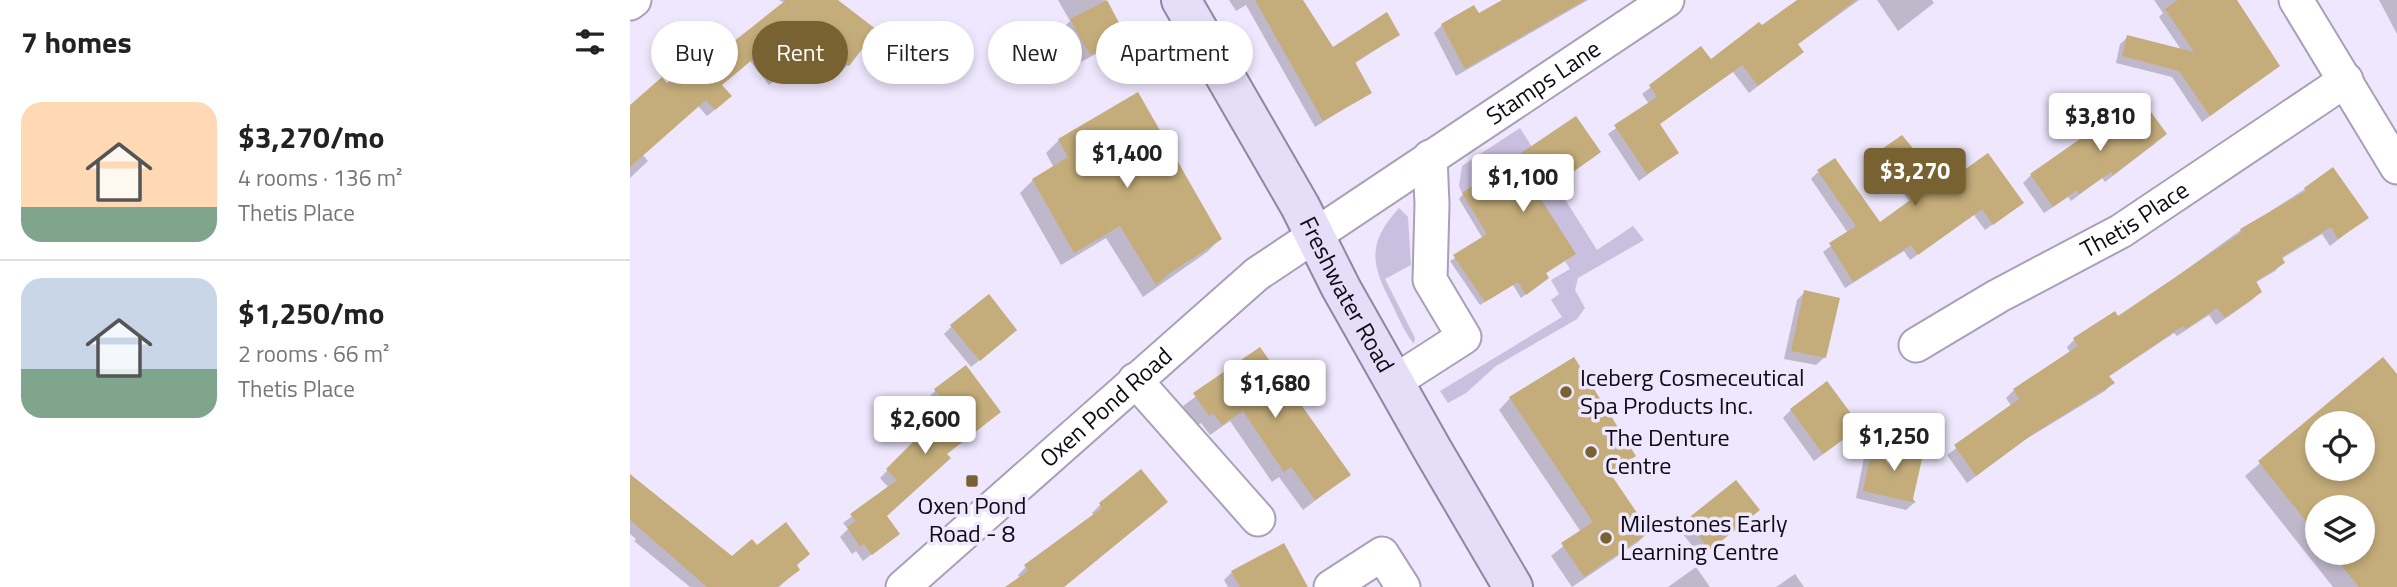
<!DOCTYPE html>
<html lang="en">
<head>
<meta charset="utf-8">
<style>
	body { margin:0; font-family:"Titillium Web",sans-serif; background:#f2f2f2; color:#222; height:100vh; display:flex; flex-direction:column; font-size:26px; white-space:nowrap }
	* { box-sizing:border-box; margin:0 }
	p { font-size:23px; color:#767676 }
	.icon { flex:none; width:38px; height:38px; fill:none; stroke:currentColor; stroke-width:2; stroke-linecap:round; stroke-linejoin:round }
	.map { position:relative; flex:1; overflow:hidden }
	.drawer { display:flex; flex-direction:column; background:#fff; width:630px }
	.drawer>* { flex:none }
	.top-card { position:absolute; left:21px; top:21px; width:665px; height:63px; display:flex; gap:14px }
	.controls { position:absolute; left:1675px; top:411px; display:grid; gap:14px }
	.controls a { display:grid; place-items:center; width:70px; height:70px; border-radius:50%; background:#fff; box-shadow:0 4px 10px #0003; font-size:35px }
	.price { position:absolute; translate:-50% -60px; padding:0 16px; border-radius:7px; background:#fff; color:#222; font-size:23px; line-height:46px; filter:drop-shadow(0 2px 4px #0008) }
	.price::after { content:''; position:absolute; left:50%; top:42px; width:21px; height:16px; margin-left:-10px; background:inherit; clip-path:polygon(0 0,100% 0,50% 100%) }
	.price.on { background:#786232; color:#fff }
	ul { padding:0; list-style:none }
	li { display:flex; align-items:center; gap:21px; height:175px; padding:0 21px }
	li+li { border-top:2px solid #e0e0e0 }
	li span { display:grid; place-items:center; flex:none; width:196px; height:140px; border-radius:21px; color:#555 }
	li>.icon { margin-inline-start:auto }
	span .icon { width:84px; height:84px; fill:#fffc; stroke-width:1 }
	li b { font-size:30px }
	h2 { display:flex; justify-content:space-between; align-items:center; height:84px; padding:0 21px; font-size:30px }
	.tag { padding:0 24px; border-radius:32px; background:#fff; box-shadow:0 4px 10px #0003; font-size:24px; line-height:63px }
	.tag.on { background:#786232; color:#fff }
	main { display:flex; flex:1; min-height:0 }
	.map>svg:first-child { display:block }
	.green { fill:#c9c0df }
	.shadow { fill:#0003; fill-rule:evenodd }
	.building { fill:#c5ad7b; fill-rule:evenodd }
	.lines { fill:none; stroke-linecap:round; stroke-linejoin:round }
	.minor-casing { stroke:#a8a0b9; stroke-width:37 }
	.major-casing { stroke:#8f85a5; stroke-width:42 }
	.minor { stroke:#fff; stroke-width:33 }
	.major { stroke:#e6ddf8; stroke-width:38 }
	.poi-dot { fill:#786232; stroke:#eee7fd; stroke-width:2.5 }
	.labels { text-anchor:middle; stroke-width:7; stroke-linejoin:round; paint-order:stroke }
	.street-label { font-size:24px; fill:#0e0b14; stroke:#eee7fd }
	.poi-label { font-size:24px; fill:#0e0b14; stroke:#eee7fd; text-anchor:start }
</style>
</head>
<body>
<main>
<section class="drawer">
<h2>7 homes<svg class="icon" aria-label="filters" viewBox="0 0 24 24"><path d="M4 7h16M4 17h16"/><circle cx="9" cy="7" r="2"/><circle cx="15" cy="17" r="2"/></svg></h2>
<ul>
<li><span style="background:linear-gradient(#ffd9b3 75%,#7fa58c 0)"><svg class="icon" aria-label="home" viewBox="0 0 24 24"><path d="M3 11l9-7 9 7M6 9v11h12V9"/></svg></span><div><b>$3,270/mo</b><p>4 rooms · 136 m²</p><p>Thetis Place</p></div></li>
<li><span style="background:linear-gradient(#c9d6e8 65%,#7fa58c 0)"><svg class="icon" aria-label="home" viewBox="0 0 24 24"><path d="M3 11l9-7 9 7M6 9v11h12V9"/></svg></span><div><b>$1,250/mo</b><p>2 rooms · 66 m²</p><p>Thetis Place</p></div></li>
</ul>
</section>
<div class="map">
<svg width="1767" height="587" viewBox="0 0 1767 587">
	<rect width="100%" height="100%" fill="#eee7fd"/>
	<g class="green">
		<polygon points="890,128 967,250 1003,226 1014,240 948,278 945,290 955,308 947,319 866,366 836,393 818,403 810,391 932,317 921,300 929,294 921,280 940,269 935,261 945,254 832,193 829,186 832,166"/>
		<path d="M769,208L778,217L781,265L755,279L785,338L784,344C775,333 769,319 763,306C741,265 736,244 769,208Z"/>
	</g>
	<g class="shadow">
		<polygon points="149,0 205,0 218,65 210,72 182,50 139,85 120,61 91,85 93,103 77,116 68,106 13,155 18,161 0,178 0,120 37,85 98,48 155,3"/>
		<polygon points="428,0 475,0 494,35 486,43 451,62 433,28 440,21"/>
		<polygon points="599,0 670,0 703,50 768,35 724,64 740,92 685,127 616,5 606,11"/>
		<polygon points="874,0 958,0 826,76 804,33 812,25 848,15"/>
		<polygon points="1170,0 1229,0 1167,45 1172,52 1119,93 1103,72 1028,125 1047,153 1009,181 978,134 1019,104 1012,94 1071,48 1081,62"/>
		<polygon points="1247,0 1302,0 1304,3 1268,31"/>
		<polygon points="1524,0 1605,0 1648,66 1572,122 1542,77 1486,63 1490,44 1498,37 1552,51 1529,17 1533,13"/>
		<polygon points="1749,0 1767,0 1767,34"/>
		<polygon points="429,140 590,239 577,252 513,297 476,238 431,265 390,193 403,180 424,168 416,153"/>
		<polygon points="1527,142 1475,182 1472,178 1441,201 1438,197 1414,213 1393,183 1401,175"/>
		<polygon points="1253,150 1313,187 1391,203 1355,230 1344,215 1280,260 1274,251 1215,288 1193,252 1218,233 1181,179 1188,172 1249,225 1280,202 1246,157"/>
		<polygon points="965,156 908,197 943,254 915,274 913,282 891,298 883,285 850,305 820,261 853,239 829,199 833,194"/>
		<polygon points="1675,189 1736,218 1700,246 1692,234 1651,259 1653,263 1645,271 1625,283 1630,292 1622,300 1586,325 1579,315 1547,336 1544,333 1478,377 1483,383 1475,391 1393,441 1337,483 1317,455 1382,407 1376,398 1384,390 1440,353 1437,347 1445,339 1488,319 1611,230"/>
		<polygon points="1175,292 1195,357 1186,365 1154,359 1167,300"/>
		<polygon points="322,326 377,338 341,367 314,334"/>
		<polygon points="629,349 719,475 673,510 649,477 642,482 600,421 580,435 571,423 567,426 553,406"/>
		<path d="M1753,359L1767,377V587H1703L1615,476ZM1687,424H1732V469H1687ZM1687,508H1732V553H1687Z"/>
		<polygon points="943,360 1004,455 980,475 1018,532 1007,543 942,587 921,556 951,532 869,410 880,398"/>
		<polygon points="306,390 369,412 315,455 255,516 268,534 233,561 226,551 222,554 210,537 218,529 213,523 259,488 250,478 311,416 298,398"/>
		<polygon points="1161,410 1229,427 1184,461 1153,418"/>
		<polygon points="1269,445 1284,503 1276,510 1226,498 1235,453 1243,446 1257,466 1261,453"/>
		<polygon points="511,471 536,502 528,510 434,587 378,587 390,578 388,575 396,567 465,516 462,513 470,505"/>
		<polygon points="0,477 102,558 127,547 165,566 160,577 149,587 60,587 4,541 6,539 0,534"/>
		<polygon points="1120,518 1071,557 1049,529 1057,521"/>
		<polygon points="654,545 669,587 598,587 594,580 602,572"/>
		<polygon points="1066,567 1080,587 1038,587"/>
		<polygon points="1165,574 1174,587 1146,587"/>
	</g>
	<g class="building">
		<polygon points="156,0 208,0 247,30 219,66 190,44 147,79 128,55 92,85 102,96 85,110 76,100 0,167 0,105 32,77 37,83 91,38 98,46"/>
		<polygon points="477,0 496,36 460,55 440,19"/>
		<polygon points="625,0 673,0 703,47 757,12 770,35 725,62 742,93 693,121"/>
		<polygon points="872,0 955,0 835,69 811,24 844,5 849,13"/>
		<polygon points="1167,0 1226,0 1168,44 1174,52 1128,86 1112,65 1030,124 1049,153 1017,174 984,125 1027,97 1019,85 1071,46 1081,59 1129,22 1132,25"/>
		<polygon points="1548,0 1607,0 1650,66 1580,116 1549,71 1492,56 1497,35 1564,52 1535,9"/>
		<polygon points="508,92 592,239 540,273 526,285 490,226 444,253 402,179 438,157 428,139"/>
		<polygon points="1510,97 1537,134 1483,175 1481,172 1449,194 1447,190 1423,207 1400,174"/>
		<polygon points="946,116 971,152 909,196 946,254 916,273 919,278 896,295 888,282 855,302 823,255 857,234 832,193"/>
		<polygon points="1272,135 1313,185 1358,153 1394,203 1363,225 1352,209 1288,255 1281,245 1223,282 1199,243 1226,226 1187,170 1205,158 1250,222 1287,195 1252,149"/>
		<polygon points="1703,167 1739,218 1708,239 1701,227 1652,257 1655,263 1626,281 1632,292 1595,318 1587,308 1556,329 1553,326 1479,376 1485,383 1403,434 1346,476 1324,445 1389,399 1383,389 1448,346 1443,338 1485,311 1488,316 1612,232 1610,229 1676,191 1674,188"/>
		<polygon points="1174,290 1210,298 1196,358 1161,351"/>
		<polygon points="359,294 387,330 350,361 320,325"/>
		<polygon points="630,347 721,475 685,500 661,467 654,472 613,411 592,425 583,413 579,416 563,393"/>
		<polygon points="944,357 1006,456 980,473 1020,532 954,577 931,543 963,522 879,397"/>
		<path d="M1753,357L1767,374V587H1729L1701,553H1732V508H1687V535L1628,461ZM1687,424H1732V469H1687Z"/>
		<polygon points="336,365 371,412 317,454 321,458 257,516 270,534 242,555 234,544 230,547 217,527 226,521 220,514 267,480 256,469 318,407 304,389"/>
		<polygon points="1197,381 1231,427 1193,454 1160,409"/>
		<polygon points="1243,443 1262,469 1268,443 1294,450 1283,499 1286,503 1233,491"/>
		<polygon points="511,469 538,502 434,587 375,587 398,571 394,565 472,508 469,503"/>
		<polygon points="0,474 102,556 122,539 127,545 156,522 180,554 167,565 170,570 147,587 77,587 0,520"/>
		<polygon points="1106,480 1130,510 1080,550 1056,520"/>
		<polygon points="654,543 678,587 610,587 601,571"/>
	</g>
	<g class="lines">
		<defs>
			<g id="minor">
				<polyline points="1666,0 1767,167"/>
				<polyline points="0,3 4,0"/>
				<path id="s1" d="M1286,345L1368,296L1491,231L1716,80"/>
				<polyline points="505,380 628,519"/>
				<polyline points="764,382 834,337 800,280 802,204 800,157"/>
				<path id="s2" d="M273,587L627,274L1037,0"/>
				<polyline points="701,587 752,554 773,587"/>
			</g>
			<g id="major">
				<path id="s3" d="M551,0L670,206L711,288L802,449L883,587"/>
			</g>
		</defs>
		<use href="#minor" class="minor-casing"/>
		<use href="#major" class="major-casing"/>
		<use href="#minor" class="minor"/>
		<use href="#major" class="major"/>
	</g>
	<g class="poi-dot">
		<circle cx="936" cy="392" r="7"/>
		<circle cx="961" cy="452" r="7"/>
		<rect x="335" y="474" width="14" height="14" rx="3.5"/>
		<circle cx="976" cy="538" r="7"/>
	</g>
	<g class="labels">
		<g class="street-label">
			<text dy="8" stroke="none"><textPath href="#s2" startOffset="817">Stamps Lane</textPath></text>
			<text dy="8" stroke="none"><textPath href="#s1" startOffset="252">Thetis Place</textPath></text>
			<text dy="8" stroke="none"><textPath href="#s3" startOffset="338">Freshwater Road</textPath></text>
			<text dy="8" stroke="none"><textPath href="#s2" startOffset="271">Oxen Pond Road</textPath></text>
		</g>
		<g class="poi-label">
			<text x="950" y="386">Iceberg Cosmeceutical<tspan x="950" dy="28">Spa Products Inc.</tspan></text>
			<text x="975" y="446">The Denture<tspan x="975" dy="28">Centre</tspan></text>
			<text x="342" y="514" text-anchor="middle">Oxen Pond<tspan x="342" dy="28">Road - 8</tspan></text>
			<text x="990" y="532">Milestones Early<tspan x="990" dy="28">Learning Centre</tspan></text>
		</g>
	</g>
</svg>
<div class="controls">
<a><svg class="icon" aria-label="locate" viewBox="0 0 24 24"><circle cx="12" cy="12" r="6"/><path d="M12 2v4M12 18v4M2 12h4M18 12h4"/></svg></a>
<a><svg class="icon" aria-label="layers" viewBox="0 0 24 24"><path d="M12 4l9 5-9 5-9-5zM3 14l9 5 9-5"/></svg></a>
</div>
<b class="price" style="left:1470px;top:153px">$3,810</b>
<b class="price" style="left:497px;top:190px">$1,400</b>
<b class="price on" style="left:1285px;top:208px">$3,270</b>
<b class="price" style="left:893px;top:214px">$1,100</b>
<b class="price" style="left:645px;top:420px">$1,680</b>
<b class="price" style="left:295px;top:456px">$2,600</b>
<b class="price" style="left:1264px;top:473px">$1,250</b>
<div class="top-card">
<a class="tag">Buy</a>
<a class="tag on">Rent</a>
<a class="tag">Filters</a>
<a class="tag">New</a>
<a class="tag">Apartment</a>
</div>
</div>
</main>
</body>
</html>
